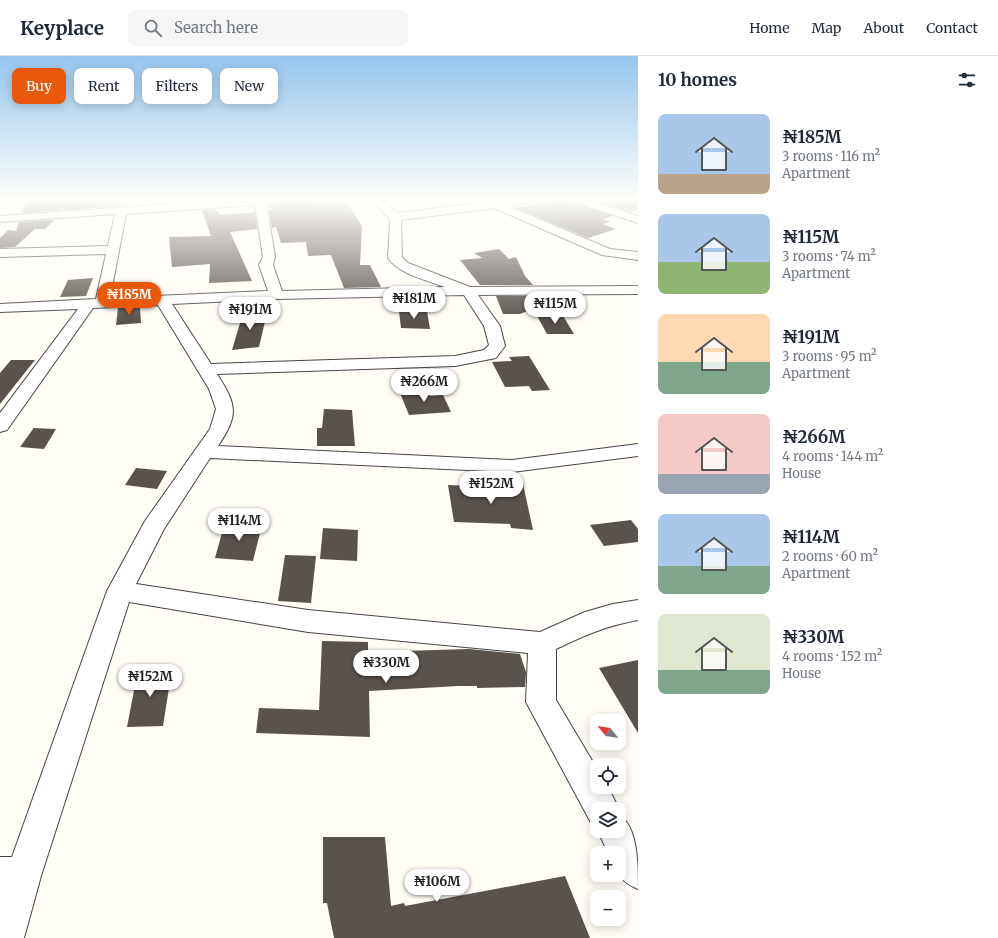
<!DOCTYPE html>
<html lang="en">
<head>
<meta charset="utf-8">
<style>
	body { margin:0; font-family:Merriweather,serif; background:#f6f6f7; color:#1f2937; height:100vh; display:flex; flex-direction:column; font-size:15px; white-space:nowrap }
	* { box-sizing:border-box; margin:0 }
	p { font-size:13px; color:#747a83 }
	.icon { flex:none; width:22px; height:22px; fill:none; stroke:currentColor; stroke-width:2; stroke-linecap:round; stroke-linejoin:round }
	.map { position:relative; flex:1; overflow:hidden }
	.panel { display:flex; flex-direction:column; background:#fff; width:360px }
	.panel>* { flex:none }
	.hud { position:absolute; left:12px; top:12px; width:380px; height:36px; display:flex; gap:8px }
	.needle { width:26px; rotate:300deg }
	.fabs { position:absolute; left:590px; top:658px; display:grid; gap:8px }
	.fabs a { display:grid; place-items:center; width:36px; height:36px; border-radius:8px; background:#fff; box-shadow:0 2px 10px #0003; font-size:20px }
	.price { position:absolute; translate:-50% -34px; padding:0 9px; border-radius:14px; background:#fff; color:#222; font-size:13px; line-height:26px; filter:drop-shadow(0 1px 2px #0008) }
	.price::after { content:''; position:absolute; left:50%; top:24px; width:12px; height:9px; margin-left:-6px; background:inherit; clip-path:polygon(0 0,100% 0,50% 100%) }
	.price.active { background:#ea580c; color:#fff }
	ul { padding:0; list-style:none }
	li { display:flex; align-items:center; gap:12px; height:100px; padding:0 20px }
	li span { display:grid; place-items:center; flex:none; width:112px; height:80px; border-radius:8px; color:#555 }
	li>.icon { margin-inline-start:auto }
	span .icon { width:48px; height:48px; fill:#fffc; stroke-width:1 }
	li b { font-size:17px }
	h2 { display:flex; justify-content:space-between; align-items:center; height:48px; padding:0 20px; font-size:17px }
	.chip { padding:0 14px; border-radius:8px; background:#fff; box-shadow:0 2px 10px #0003; font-size:14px; line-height:36px }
	.chip.active { background:#ea580c; color:#fff }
	header { display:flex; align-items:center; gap:24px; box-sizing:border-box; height:56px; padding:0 20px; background:#fff; border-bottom:1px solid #e0e1e3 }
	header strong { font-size:19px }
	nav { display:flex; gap:22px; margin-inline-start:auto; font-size:14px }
	.search { width:280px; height:36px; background:#f6f6f7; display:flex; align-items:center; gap:10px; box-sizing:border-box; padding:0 14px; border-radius:8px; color:#747a83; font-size:15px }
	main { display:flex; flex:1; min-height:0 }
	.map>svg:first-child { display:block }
	.building { fill:#5a524d }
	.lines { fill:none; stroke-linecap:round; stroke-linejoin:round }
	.street-casing { stroke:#444; stroke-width:2 }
	.street { fill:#fff; fill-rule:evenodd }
</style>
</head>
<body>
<header>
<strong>Keyplace</strong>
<div class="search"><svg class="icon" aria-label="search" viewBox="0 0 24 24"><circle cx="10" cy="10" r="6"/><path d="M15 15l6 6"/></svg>Search here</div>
<nav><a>Home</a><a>Map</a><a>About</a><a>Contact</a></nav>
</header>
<main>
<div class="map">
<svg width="638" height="882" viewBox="0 0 638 882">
	<rect width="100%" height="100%" fill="#fffdf5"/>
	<g class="building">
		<polygon points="27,143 120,143 121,150 64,154 64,152 62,154 22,157"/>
		<polygon points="301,143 311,143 317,148 346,145 362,170 360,209 370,209 381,231 344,232 331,199 308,200 306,186 281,187 276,171 272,172 269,154 272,154 268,147"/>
		<polygon points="563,143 569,143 571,146 613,160 603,163 610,166 603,168 616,173 588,182 516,152"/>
		<polygon points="590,143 638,143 638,153 629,156"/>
		<polygon points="215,153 220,159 255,156 257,173 230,176 252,225 209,227 210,208 172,211 169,181 211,180 202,154"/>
		<polygon points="54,164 45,173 35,173 15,191 0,192 0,182 8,174 16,175 19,166"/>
		<polygon points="499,193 509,203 516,201 525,220 533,229 480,229 460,204 482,202 474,197"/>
		<polygon points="93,222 86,240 60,241 68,224"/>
		<polygon points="496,240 535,240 540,250 520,258 503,258"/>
		<polygon points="140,251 141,267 116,269 118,252"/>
		<polygon points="399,255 427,255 430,273 401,272"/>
		<polygon points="243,257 267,257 259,291 232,294"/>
		<polygon points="562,258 574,278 547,278 537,260"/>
		<polygon points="529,300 550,334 532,335 529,330 505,331 492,306 512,305 509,301"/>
		<polygon points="11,304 35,304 0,348 0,317"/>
		<polygon points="428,335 430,340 443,339 451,356 409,359 400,337"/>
		<polygon points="324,353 352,354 355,390 317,390 317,372 322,372"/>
		<polygon points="33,373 33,372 56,373 44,393 20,391"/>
		<polygon points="136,412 167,415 157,433 125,429"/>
		<polygon points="502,427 523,428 533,474 511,472 510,468 454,466 448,429 503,431"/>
		<polygon points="631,464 638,473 638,486 604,490 590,469"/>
		<polygon points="225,466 262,469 253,505 215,502"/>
		<polygon points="323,472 358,474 357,505 320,503"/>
		<polygon points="285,499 316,500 311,547 278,545"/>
		<polygon points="322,585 368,586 368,596 469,593 520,598 526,616 525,631 477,632 477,630 458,630 369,635 370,681 256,677 259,652 319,654"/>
		<polygon points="638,604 638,677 599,612"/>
		<polygon points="172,613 163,670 127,671 138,614"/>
		<polygon points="323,781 385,781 391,850 404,847 405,850 565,820 590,882 334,882 327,847 323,847"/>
	</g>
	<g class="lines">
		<defs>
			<g id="street">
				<path d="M244,143H265L266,145L275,201L273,209L282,235L445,231C427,224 400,219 388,202L390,167L389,162L370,143H381L397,157L513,143H540L535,146L508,150L610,193L638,196V204L602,199L494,152L401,164L402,201L408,207L470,231L638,230V238L478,239L500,270L505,290L496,302L455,310L217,318C237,349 239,359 218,390L512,404L638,388V400L512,416L210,402L164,473L136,528L308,554L540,576L585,556L613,548L638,544V564C606,570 585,579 556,593V644L597,713V731H608L619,753H597V768L590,765L526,646L528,597L308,576L129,546L41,820L24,882H0V801H12L107,535L145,465L210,373L216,353L209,333L158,249L93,252L7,374L0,376V357L78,253L0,256V248L96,243L106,198L0,201V193L108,190L115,158L0,166V160ZM255,149L263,201L259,209L268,235L110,242L126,158ZM464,239L484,270L489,289L484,294L455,300L211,308L172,248L276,243Z"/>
				<polygon points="570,143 585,143 638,160 638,167 571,145"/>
				<path d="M619,759C638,770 638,809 638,833C617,824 619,818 619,797H608L598,775H619Z"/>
			</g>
		</defs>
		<use href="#street" class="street-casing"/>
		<use href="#street" class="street"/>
	</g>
	<linearGradient id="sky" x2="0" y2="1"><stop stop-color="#95c6ee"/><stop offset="0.54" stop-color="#fffefa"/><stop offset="1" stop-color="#fffefa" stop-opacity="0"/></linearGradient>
	<rect width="638" height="266" fill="url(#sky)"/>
</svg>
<div class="fabs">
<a><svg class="needle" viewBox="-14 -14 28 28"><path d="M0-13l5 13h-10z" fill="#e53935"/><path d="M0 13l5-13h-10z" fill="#747a83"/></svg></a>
<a><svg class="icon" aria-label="locate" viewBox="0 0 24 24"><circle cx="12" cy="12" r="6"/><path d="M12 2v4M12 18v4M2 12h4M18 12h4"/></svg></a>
<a><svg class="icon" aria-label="layers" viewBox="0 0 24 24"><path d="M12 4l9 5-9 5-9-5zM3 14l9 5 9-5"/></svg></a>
<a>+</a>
<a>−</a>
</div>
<b class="price active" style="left:129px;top:260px">₦185M</b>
<b class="price" style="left:414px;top:264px">₦181M</b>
<b class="price" style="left:555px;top:269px">₦115M</b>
<b class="price" style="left:250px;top:275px">₦191M</b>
<b class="price" style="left:424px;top:347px">₦266M</b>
<b class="price" style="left:491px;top:449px">₦152M</b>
<b class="price" style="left:239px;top:486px">₦114M</b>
<b class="price" style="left:386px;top:628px">₦330M</b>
<b class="price" style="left:150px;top:642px">₦152M</b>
<b class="price" style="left:437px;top:847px">₦106M</b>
<div class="hud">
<a class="chip active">Buy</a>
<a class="chip">Rent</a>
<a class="chip">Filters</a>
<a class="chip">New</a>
</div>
</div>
<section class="panel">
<h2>10 homes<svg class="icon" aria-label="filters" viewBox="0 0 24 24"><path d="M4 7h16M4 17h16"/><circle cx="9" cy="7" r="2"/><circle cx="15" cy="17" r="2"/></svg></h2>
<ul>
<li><span style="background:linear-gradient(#a9c7e8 75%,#b9a48a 0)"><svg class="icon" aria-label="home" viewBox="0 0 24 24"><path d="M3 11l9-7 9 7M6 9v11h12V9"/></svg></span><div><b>₦185M</b><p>3 rooms · 116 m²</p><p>Apartment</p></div></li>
<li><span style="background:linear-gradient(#a9c7e8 60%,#8fb573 0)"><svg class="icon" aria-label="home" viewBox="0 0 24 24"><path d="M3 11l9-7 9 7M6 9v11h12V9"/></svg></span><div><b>₦115M</b><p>3 rooms · 74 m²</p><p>Apartment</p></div></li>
<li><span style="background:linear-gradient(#ffd9b3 60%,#7fa58c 0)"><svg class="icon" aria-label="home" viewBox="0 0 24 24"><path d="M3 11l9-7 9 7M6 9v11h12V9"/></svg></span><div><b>₦191M</b><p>3 rooms · 95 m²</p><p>Apartment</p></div></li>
<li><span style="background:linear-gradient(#f6c9c9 75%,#9aa5b1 0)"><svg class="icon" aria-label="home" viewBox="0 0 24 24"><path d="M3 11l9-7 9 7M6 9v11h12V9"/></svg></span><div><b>₦266M</b><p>4 rooms · 144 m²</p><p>House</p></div></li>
<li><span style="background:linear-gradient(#a9c7e8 65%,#7fa58c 0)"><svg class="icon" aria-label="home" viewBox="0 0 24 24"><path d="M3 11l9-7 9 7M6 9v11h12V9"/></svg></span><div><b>₦114M</b><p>2 rooms · 60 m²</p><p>Apartment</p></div></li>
<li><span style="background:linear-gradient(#dfe7d0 70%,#7fa58c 0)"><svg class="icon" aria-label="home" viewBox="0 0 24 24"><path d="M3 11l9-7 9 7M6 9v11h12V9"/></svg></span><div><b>₦330M</b><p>4 rooms · 152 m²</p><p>House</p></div></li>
</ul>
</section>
</main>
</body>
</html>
